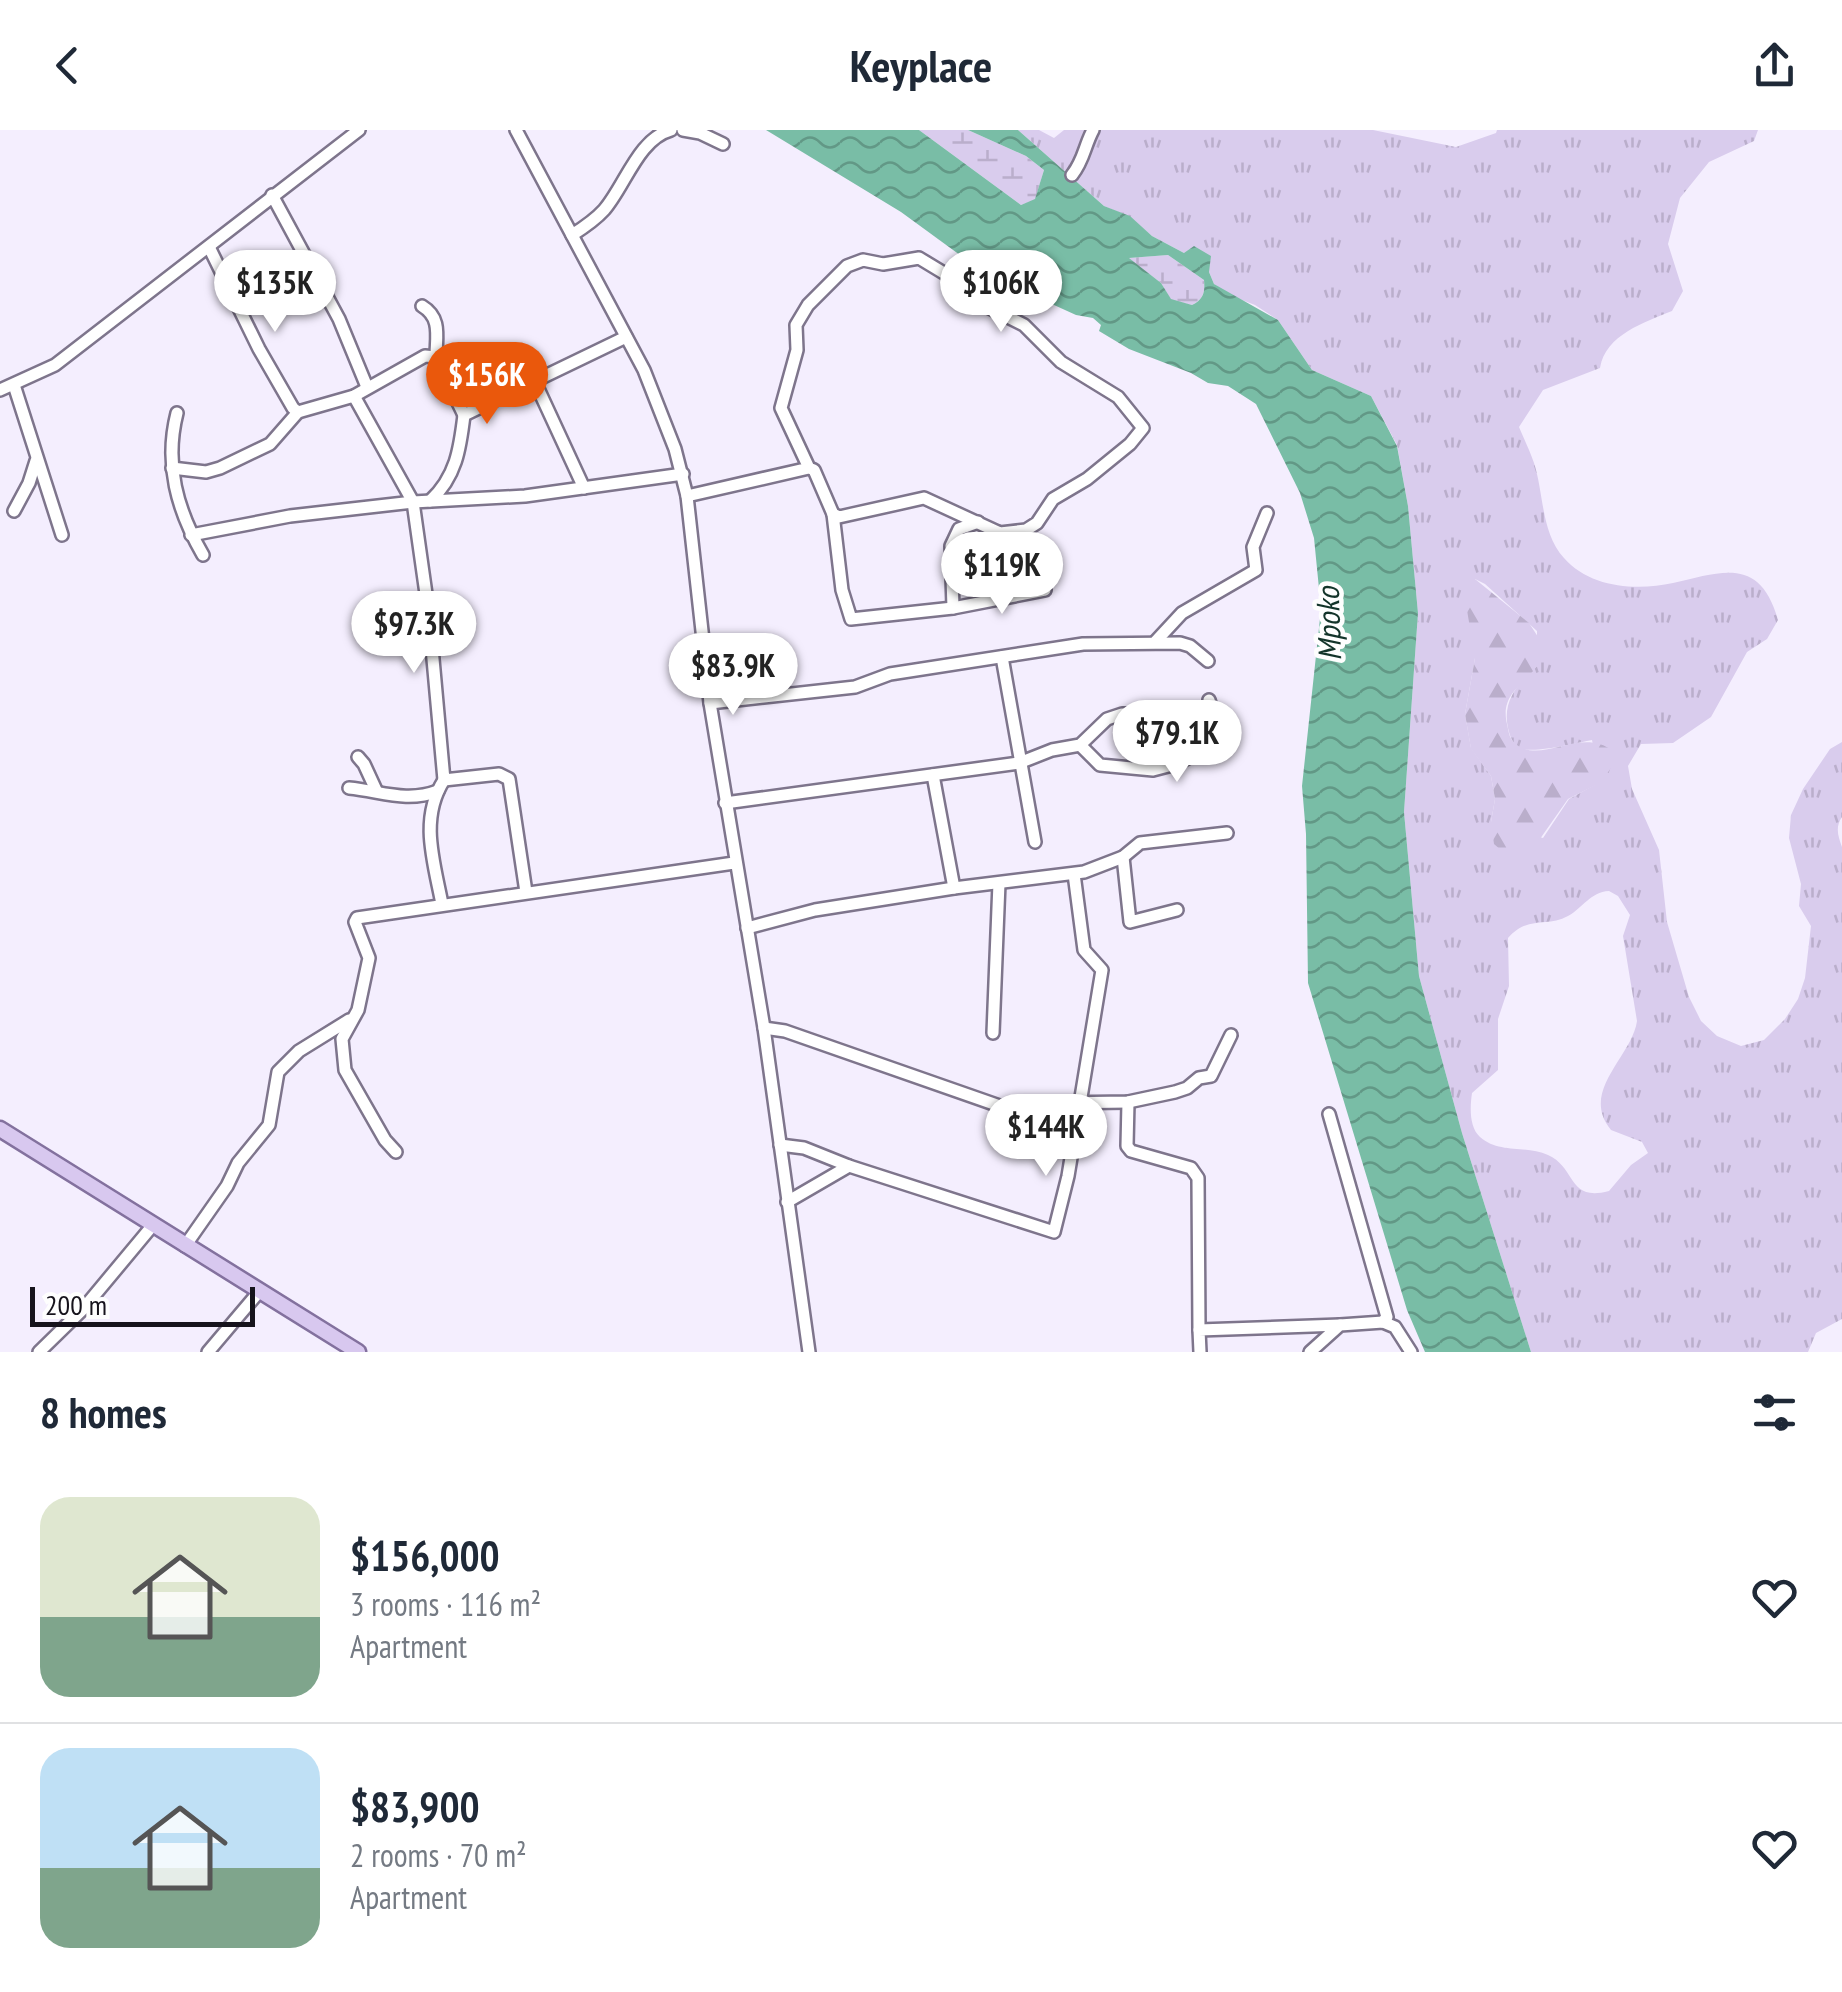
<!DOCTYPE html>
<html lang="en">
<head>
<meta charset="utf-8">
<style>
	body { margin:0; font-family:"PT Sans Narrow",sans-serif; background:#f2f2f3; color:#1f2937; height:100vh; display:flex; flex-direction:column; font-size:38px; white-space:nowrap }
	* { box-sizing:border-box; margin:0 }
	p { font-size:32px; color:#747a83 }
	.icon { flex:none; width:55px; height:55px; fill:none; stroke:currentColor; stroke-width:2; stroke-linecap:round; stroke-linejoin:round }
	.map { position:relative; height:1222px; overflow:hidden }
	.drawer { display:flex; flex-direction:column; background:#fff; flex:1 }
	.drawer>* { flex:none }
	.scale { position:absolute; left:30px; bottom:25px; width:225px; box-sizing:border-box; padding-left:10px; border:5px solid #16131c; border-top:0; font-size:28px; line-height:35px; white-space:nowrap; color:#16131c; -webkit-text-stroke:8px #fefefe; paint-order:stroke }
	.price { position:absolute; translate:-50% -85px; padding:0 22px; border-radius:35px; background:#fff; color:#222; font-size:32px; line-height:65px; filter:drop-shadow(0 2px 5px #0008) }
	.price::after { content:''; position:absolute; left:50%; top:60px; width:30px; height:22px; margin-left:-15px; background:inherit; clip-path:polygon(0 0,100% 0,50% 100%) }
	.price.on { background:#ea580c; color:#fff }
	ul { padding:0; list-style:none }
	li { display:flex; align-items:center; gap:30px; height:250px; padding:0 40px }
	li+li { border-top:2px solid #e0e1e3 }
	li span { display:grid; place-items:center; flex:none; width:280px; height:200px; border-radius:30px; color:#555 }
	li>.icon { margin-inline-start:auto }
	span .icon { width:120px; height:120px; fill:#fffc; stroke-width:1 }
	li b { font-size:42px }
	h2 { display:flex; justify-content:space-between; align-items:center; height:120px; padding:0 40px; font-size:42px }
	header { display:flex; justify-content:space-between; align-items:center; height:130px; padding:0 40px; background:#fff; font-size:45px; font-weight:600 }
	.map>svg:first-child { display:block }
	.grass { fill:url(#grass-tufts); fill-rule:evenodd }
	.forest { fill:url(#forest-firs) }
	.wetland { fill:url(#wetland-marsh) }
	.water { fill:url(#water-waves); fill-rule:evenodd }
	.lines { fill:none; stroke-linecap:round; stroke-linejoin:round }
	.minor-casing { stroke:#7e758c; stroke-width:16 }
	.major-casing { stroke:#83719e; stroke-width:19 }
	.minor { stroke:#fff; stroke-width:11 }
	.major { stroke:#d8c8ef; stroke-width:14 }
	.labels { text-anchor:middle; stroke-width:9; stroke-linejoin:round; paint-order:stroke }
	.water-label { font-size:32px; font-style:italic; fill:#13342a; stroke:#fefefe }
</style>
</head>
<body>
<header><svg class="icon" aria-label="back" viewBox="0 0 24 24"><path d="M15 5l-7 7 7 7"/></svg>Keyplace<svg class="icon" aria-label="share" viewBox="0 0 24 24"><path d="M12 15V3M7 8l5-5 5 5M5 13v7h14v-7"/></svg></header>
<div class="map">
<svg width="1842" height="1222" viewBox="0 0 1842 1222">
	<defs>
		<pattern id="grass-tufts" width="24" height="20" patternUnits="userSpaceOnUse" patternTransform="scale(2.5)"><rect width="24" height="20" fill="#d9cced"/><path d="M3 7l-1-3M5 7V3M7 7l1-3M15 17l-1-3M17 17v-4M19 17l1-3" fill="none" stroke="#baaecb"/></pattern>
		<pattern id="forest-firs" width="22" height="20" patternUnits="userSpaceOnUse" patternTransform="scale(2.5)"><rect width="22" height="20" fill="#d9cced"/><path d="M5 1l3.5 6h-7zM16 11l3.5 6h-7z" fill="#baaecb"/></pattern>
		<pattern id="wetland-marsh" width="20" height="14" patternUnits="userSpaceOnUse" patternTransform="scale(2.5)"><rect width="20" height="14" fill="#d9cced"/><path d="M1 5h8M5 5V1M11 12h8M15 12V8" fill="none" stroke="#baaecb"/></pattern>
		<pattern id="water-waves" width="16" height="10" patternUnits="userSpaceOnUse" patternTransform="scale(2.5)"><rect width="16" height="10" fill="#79bda6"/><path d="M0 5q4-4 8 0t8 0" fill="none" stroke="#629886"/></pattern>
	</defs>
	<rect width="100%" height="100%" fill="#f4eefe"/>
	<path class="grass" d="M1018,0H1039L1054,8L1064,0H1373L1456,17L1496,3L1497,0H1758L1754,11L1709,32L1680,68L1668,114L1683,161L1672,181C1645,192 1605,205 1600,238L1543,260L1519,297C1524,309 1530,321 1534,333C1544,364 1541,403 1564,428C1590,458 1637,461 1673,453C1722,442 1760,426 1778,490L1767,509L1747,522L1711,587L1673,613L1641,614L1628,636L1632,659L1659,720L1667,792L1689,867L1701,891L1717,906L1741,916L1764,910L1785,889L1798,869L1805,848L1811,796L1799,776L1801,754L1789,708L1791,685L1803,659L1830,619L1842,612V687C1835,697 1838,706 1842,717V1189L1816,1203L1808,1222H1531L1462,1003L1419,846L1404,682L1418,483L1408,376L1397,315L1371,266L1312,240L1278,190L1255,175L1229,165L1214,154L1209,142L1184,123L1152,106L1130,87L1104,76ZM1475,449L1485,454L1537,501V536C1518,553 1502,571 1508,598C1510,606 1512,614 1520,618C1533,624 1577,613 1592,610L1600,652L1569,669L1543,708L1491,692L1495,669L1491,646L1471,618L1465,584L1475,528ZM1609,761L1618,766L1630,785L1623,806L1637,891C1632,927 1579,961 1611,1000L1642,1012L1648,1023L1631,1035L1609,1061C1567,1072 1577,1038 1548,1025C1526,1015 1499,1024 1480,1007C1469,997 1470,977 1472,963L1498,940V889L1509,856L1508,808C1528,785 1546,798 1568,786C1583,778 1590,762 1609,761Z"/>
	<path class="forest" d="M1475,449L1529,493L1542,513C1541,520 1541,529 1537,536C1523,556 1500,564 1507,594C1509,603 1509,609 1517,615C1543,634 1581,596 1613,621L1614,634L1600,653L1568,669L1535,716L1524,721H1502L1494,714L1491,692L1495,669L1491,646L1471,619L1465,584L1475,528L1465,468L1467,456Z"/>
	<g class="wetland">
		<polygon points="919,0 968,0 1026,26 1044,40 1035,70 1021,75"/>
		<path d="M1168,125L1204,150C1205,162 1204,169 1192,175L1171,170L1161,153L1128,128Z"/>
	</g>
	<path class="water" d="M766,0H919L1021,75L1035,69L1044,40L1026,26L968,0H1018L1104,76L1130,86L1152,106L1184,123L1194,116L1211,126L1209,142L1214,154L1278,190L1312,240L1371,266L1397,316L1408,376L1418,483L1404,682L1419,846L1462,1003L1531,1222H1425L1407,1180L1308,853L1306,704L1302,656L1321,479L1314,408L1300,363L1256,274L1228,256L1208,253L1191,243L1129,219L1099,201L1101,195L1093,188L1076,185L986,144L901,82ZM1168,125L1204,150C1205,162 1204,169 1192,175L1171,169L1161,153L1129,128Z"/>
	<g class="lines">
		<defs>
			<g id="minor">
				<polyline points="516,0 644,240 675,319 687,366 710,573 764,898 809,1222"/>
				<polyline points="683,0 700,3 723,14"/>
				<path d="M1072,45C1084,30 1084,17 1093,0"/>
				<polyline points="272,65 339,189 367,257"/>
				<path d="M572,105C583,98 595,90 604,80C625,56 638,9 671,0"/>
				<polyline points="209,117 259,219 293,278 298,282 354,266 425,226 436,227 464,285 626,207"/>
				<path d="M422,176C442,188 436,207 436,227"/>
				<polyline points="535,252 584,358"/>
				<polyline points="14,255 62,405"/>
				<polyline points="0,260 55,235 359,0"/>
				<polyline points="354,266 413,372 429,485 444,650 499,644 509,649 526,762"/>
				<path d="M177,283C164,334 177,380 203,425"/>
				<polyline points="172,338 206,342 220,338 270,314 298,282"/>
				<polyline points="687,366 809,338 781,278 797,220 796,195 808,175 847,136 863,130 883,134 919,128 957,151 978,172 1024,195 1061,232 1118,267 1143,298 1130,314 1087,349 1053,369 1037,393 1026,400 1000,403 924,368 839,387 833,384 814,340 809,338"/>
				<path d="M430,371C456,347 460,319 464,285"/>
				<polyline points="14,381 29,353 36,331"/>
				<polyline points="833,384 842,460 851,489 953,478 1045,460"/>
				<polyline points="191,405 290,386 413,372 525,366 683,344"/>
				<polyline points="953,478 951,416 959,399 978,392"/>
				<polyline points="1156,511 1182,483 1256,440 1253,417 1267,383"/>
				<polyline points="1002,527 1035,712"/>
				<polyline points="710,573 855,557 890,544 1083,514 1180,513 1190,516 1208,531"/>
				<polyline points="1080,615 1100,635 1153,640 1176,634 1207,618 1215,591 1209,570"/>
				<polyline points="358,627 364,634 376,660"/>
				<polyline points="933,645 954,758"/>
				<path d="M349,658C381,661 406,673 438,661"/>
				<polyline points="725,673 1019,633 1052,620 1080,615 1107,589 1122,584 1157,584"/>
				<polyline points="1123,727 1130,792 1177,780"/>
				<path d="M442,774C434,732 419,689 444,650"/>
				<polyline points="747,798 815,780 954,758 1084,742 1123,727 1140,713 1227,703"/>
				<polyline points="764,898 785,901 1074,1002"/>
				<polyline points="993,903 999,753"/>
				<polyline points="1128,972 1127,1016 1131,1021 1191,1038 1198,1048 1199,1200"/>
				<polyline points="1329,984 1387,1187 1383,1192"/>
				<polyline points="1038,988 1058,973 1128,972 1175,962 1187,958 1199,948 1211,946 1231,905"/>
				<polyline points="780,1015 804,1018 849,1036"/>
				<polyline points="396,1022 385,1010 345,940 342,909 358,880 369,828 355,792 357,788 734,733"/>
				<polyline points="787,1072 849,1036 1054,1102 1068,1046 1102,840 1084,820 1074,744"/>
				<polyline points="185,1116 227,1056 238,1033 269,995 278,942 299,921 349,890"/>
				<polyline points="39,1222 83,1179 153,1095"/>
				<polyline points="208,1222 258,1163"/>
				<polyline points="1200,1222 1199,1200 1340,1195"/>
				<polyline points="1310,1222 1340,1195 1383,1192 1395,1197 1411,1222"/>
			</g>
			<polyline id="major" points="0,999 358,1222"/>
		</defs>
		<use href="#minor" class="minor-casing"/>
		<use href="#major" class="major-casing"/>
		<use href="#minor" class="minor"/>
		<use href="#major" class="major"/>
	</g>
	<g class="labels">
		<g class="water-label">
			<text transform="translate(1329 494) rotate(-92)" y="11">Mpoko</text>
		</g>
	</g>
</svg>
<div class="scale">200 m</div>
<b class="price" style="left:275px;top:205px">$135K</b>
<b class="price" style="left:1001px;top:205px">$106K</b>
<b class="price on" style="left:487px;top:297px">$156K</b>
<b class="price" style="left:1002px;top:487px">$119K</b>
<b class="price" style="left:414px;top:546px">$97.3K</b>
<b class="price" style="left:733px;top:588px">$83.9K</b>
<b class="price" style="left:1177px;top:655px">$79.1K</b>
<b class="price" style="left:1046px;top:1049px">$144K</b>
</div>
<section class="drawer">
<h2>8 homes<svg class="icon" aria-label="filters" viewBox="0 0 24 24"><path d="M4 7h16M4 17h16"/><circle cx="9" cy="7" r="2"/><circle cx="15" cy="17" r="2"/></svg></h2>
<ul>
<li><span style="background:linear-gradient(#dfe7d0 60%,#7fa58c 0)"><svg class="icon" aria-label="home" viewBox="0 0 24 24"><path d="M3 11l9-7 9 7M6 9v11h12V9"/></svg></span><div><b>$156,000</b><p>3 rooms · 116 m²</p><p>Apartment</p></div><svg class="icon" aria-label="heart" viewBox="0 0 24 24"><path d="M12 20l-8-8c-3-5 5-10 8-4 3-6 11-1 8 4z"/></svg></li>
<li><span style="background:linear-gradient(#bfe0f5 60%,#7fa58c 0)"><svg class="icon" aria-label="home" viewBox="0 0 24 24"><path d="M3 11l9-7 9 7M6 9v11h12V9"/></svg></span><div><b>$83,900</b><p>2 rooms · 70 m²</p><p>Apartment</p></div><svg class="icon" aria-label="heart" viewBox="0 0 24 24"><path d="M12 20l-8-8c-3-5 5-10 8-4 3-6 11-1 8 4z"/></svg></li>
</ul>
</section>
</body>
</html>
